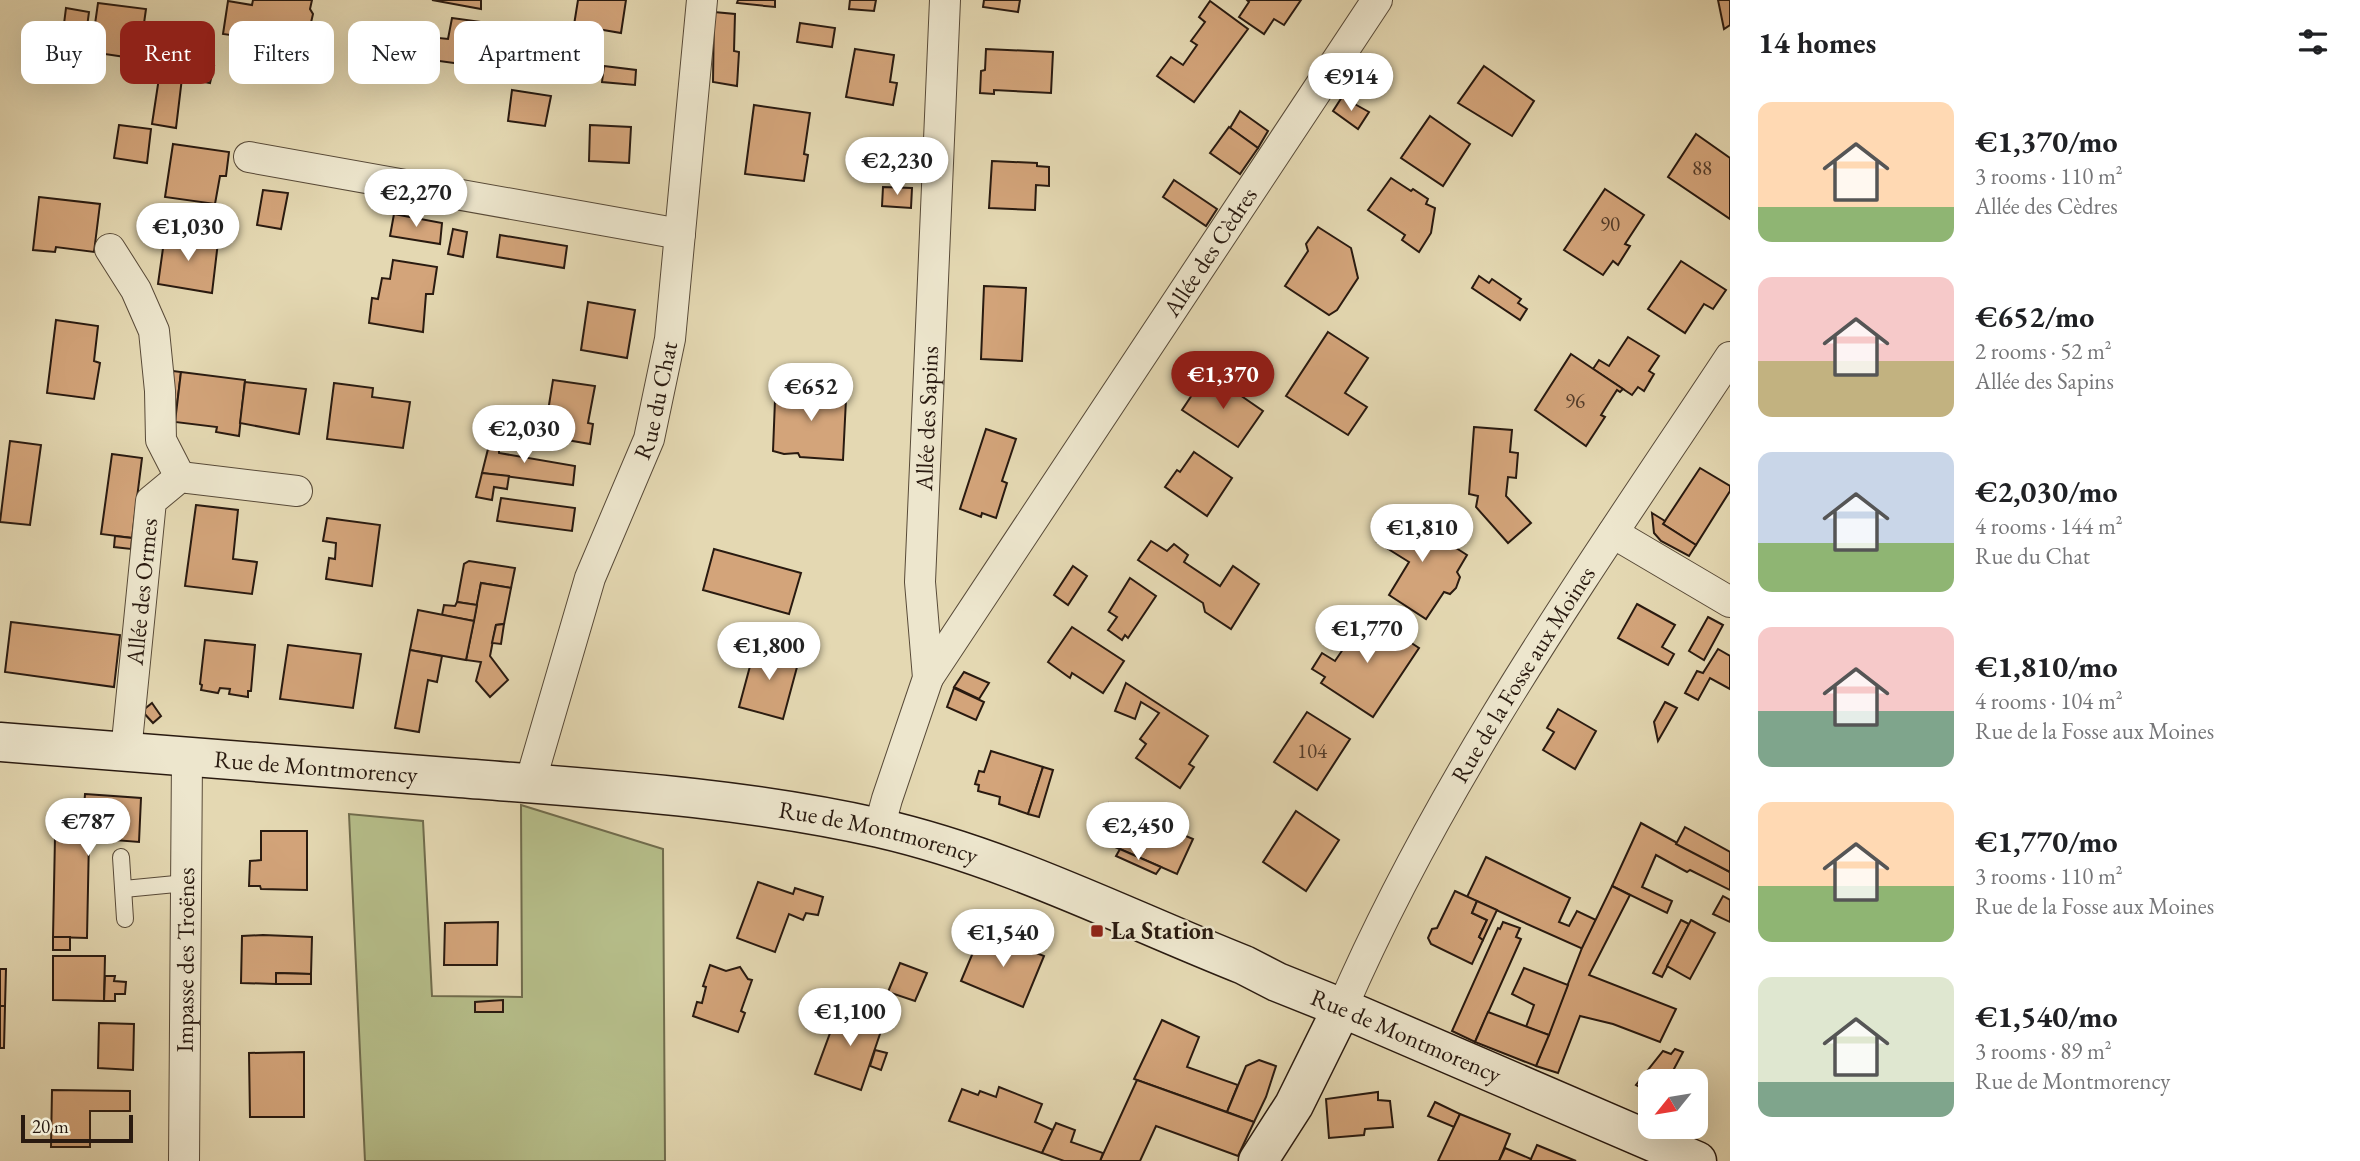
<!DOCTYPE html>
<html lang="en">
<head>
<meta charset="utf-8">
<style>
	body { margin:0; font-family:"EB Garamond",serif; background:#f2f2f2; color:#202124; height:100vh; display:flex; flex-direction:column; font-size:26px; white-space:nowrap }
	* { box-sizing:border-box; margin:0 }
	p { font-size:23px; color:#757577 }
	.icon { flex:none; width:38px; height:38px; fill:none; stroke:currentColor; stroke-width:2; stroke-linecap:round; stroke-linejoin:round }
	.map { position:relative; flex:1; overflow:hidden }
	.drawer { display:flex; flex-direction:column; background:#fff; width:630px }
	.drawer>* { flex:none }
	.guide { position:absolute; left:21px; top:21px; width:665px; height:63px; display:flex; gap:14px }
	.needle { width:46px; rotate:240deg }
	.fabs { position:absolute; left:1638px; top:1069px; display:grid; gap:14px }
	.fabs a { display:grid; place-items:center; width:70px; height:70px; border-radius:14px; background:#fff; box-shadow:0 7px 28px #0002; font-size:35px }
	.scale { position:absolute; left:21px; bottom:18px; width:112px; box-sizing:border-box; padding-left:7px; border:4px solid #291a10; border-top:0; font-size:19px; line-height:24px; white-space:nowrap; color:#291a10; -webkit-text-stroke:5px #ede6cd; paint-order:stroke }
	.price { position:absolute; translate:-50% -60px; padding:0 16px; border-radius:24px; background:#fff; color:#222; font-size:23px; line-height:46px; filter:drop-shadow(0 2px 4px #0008) }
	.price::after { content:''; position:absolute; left:50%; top:42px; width:21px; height:16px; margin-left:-10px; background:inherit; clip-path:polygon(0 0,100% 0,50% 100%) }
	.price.active { background:#8f2418; color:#fff }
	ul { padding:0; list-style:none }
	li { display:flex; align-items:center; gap:21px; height:175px; padding:0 28px }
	li span { display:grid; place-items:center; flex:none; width:196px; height:140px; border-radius:14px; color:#555 }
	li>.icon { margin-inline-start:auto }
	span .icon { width:84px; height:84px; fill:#fffc; stroke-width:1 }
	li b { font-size:30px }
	h2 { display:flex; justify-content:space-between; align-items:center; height:84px; padding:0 28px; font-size:30px }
	.chip { padding:0 24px; border-radius:14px; background:#fff; box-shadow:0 7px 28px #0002; font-size:24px; line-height:63px }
	.chip.active { background:#8f2418; color:#fff }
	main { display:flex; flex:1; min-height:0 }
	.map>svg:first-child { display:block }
	.green { fill:#b6be8a; stroke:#706c4d; stroke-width:2 }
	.building { fill:#d3a47a; stroke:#291a10; stroke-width:2 }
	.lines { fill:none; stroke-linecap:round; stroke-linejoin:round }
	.lane-casing { stroke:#584a38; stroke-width:18 }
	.street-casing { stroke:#584a38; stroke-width:32 }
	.secondary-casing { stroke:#291a10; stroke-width:41 }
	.lane { stroke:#ede6cd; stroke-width:16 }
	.street { stroke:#ede6cd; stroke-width:30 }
	.secondary { stroke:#ede6cd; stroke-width:38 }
	.poi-dot { fill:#8f2418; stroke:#ede6cd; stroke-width:2.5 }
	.labels { text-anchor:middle; stroke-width:5; stroke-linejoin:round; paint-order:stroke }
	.number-label { font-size:21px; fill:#543c2a }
	.street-label { font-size:24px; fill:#291a10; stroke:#ede6cd }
	.poi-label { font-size:24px; font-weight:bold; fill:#291a10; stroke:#ede6cd; text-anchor:start }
</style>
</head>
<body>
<main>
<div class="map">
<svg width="1730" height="1161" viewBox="0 0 1730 1161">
	<rect width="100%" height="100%" fill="#e4d8b2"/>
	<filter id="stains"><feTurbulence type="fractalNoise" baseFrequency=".00286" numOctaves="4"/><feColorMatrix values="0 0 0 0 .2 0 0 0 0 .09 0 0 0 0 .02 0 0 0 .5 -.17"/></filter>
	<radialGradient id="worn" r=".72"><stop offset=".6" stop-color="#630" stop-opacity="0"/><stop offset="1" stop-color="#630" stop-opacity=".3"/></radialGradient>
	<polygon class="green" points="521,805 663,849 665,1161 365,1161 349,814 423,821 432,996 522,997"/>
	<g class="building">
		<polygon points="253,0 312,0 310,9 313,14 310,27 306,29 304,45 223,34 228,1 252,5"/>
		<polygon points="432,0 481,0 481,9"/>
		<polygon points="578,0 626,0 621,33 574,25"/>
		<polygon points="738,0 775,0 775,7 737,3"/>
		<polygon points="850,0 876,0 874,11 849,9"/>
		<polygon points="984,0 1020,0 1018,12 983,7"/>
		<polygon points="1247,0 1301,0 1284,25 1274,19 1264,34 1239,17 1249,2"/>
		<polygon points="1718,0 1730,0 1730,25 1724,29"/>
		<polygon points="1210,1 1248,29 1194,102 1157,76 1171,57 1183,65 1197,45 1191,41 1205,22 1199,17"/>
		<polygon points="98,3 146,9 139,59 91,52"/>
		<polygon points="66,8 89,12 87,27 64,24"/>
		<polygon points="714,12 735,14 734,51 739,52 737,86 713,82"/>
		<polygon points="452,18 496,24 495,31 505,39 493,46 491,68 417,58 420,36 448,39"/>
		<polygon points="800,23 835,28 832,47 797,42"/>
		<polygon points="67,24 87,27 83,54 63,51"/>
		<polygon points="855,49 894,55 890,82 897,83 893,105 846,97"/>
		<polygon points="986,49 1053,52 1051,93 994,90 994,94 980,93 981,71 985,70"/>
		<polygon points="162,58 214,66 210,83 182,78 176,128 152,124"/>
		<polygon points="604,66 636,70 635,85 602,82"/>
		<polygon points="1484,66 1534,101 1512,136 1458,103"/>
		<polygon points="512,90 551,96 545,126 508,121"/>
		<polygon points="1342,97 1369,112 1358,129 1333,111"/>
		<polygon points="754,105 810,113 804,154 808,155 804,181 745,174"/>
		<polygon points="1240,111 1268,131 1258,148 1230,128"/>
		<polygon points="1430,116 1470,144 1443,186 1401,158"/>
		<polygon points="119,125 151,129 147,163 114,158"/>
		<polygon points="590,125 631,127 629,163 589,161"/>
		<polygon points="1229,127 1258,148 1240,174 1210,153"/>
		<polygon points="1696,134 1730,158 1730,219 1668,177"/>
		<polygon points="173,144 229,152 226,176 220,176 215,204 165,197"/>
		<polygon points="992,161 1037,163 1037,166 1049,167 1049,186 1036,185 1035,210 989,208"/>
		<polygon points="1391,178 1411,191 1413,189 1428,199 1426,204 1435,208 1431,233 1419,252 1402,240 1405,235 1368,210"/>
		<polygon points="1174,180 1217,209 1206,226 1163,197"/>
		<polygon points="883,187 912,188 911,208 882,206"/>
		<polygon points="1605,189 1644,215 1625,244 1630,246 1618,265 1613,261 1603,275 1564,250"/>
		<polygon points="263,190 288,193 281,229 257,225"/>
		<polygon points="39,197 100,204 94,252 56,247 55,252 33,250"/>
		<polygon points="394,214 442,223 440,244 390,236"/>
		<polygon points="1318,227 1351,248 1358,278 1337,310 1329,315 1285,286 1308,251 1306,244"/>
		<polygon points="453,229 467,232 463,257 448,254"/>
		<polygon points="165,234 218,242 212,293 158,284"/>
		<polygon points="500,235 567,246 564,268 497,257"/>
		<polygon points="393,260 437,267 433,294 426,294 423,332 369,323 372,298 378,299 382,278 390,279"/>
		<polygon points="1681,261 1726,290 1713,309 1704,304 1685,333 1648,309"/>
		<polygon points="1479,276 1489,283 1492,279 1521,299 1518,303 1527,309 1520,320 1472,288"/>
		<polygon points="984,286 1026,288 1022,361 981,359"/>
		<polygon points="588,302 635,310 627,358 581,350"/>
		<polygon points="56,320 98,326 94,361 100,363 94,399 47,393"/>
		<polygon points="1328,332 1368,358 1345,393 1367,407 1348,435 1286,396"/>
		<polygon points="1628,337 1659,356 1649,371 1654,374 1644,391 1638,387 1632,395 1593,369 1599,360 1609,366"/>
		<polygon points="1571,354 1623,389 1620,392 1617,390 1601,415 1605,417 1586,446 1535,410"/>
		<polygon points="173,371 181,372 175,422 168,421"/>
		<polygon points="181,372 245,380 239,436 216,432 217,427 175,422"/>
		<polygon points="1211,375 1263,411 1238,447 1182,410 1194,392 1199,394"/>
		<polygon points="812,376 823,377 829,382 829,398 846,399 843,460 800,457 798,453 784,454 773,451 775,400 804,401 805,380"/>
		<polygon points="553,380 595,386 588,423 593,424 590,444 544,436"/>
		<polygon points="245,382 306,389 299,434 240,423"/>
		<polygon points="334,383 373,388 372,397 410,402 403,448 327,439"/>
		<polygon points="1474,427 1512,430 1510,452 1518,453 1516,478 1508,477 1506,496 1531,523 1508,543 1476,507 1478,496 1469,494"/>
		<polygon points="493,429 506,431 503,447 499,447 499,453 575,466 573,485 482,473"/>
		<polygon points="986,429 1016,439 1002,481 1007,483 996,518 982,513 981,517 960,509"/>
		<polygon points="10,441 41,445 30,525 0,522"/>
		<polygon points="1194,452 1232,478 1207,516 1165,487 1177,470 1180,472"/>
		<polygon points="112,454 142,458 132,538 101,534"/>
		<polygon points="1700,468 1730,486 1730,491 1696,545 1663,524"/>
		<polygon points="482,473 509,476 507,489 494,487 492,500 476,497"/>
		<polygon points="501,498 575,508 572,531 497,521"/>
		<polygon points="196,505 238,510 233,559 257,562 252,594 185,586"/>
		<polygon points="1397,510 1467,555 1457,572 1460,577 1456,588 1450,594 1444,592 1426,619 1389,595 1409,562 1377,542"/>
		<polygon points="1652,513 1665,521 1663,524 1696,545 1689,556 1661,541 1654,533"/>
		<polygon points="327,518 380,525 372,586 326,579 329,558 335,559 336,543 323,541"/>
		<polygon points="115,536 132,538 131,549 114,547"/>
		<polygon points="1151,541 1167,551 1174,544 1188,555 1184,562 1220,586 1233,566 1259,584 1231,629 1205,612 1203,603 1138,560"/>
		<polygon points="714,549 801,573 789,614 703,590"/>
		<polygon points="469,561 515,568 511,588 481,583 477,605 457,602 464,564"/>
		<polygon points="1073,566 1087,576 1068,605 1054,595"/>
		<polygon points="1130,578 1156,596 1128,638 1125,635 1122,640 1108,630 1117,617 1109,612"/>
		<polygon points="481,583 511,588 504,624 496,625 490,656 508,680 490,697 476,681 481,662 466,660"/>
		<polygon points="457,602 477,605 474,621 442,615 444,605 455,606"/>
		<polygon points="1637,604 1675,625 1662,647 1674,654 1668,665 1618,638"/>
		<polygon points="418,610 474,621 466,660 410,650"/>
		<polygon points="1367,614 1419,648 1373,717 1321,683 1325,677 1312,669 1322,653 1335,661"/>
		<polygon points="1708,617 1723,625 1704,660 1689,651"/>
		<polygon points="11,622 120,635 114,687 5,672"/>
		<polygon points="504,624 501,644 492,643 496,625"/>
		<polygon points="1072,627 1124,661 1103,693 1072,673 1070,678 1048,662"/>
		<polygon points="205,640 255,645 251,691 248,691 248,697 229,694 230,689 220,688 218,693 201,690 202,685 200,684"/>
		<polygon points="756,644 800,656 783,719 739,707"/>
		<polygon points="288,645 361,654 353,708 280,699"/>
		<polygon points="1718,649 1730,656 1730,689 1710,678 1698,700 1685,693 1697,671 1703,673"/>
		<polygon points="410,650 442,656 437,682 428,680 419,732 395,728"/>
		<polygon points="964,672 989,683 979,699 954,687"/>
		<polygon points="1126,683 1208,736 1189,764 1194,767 1180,788 1136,758 1146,744 1140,739 1159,713 1141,702 1135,719 1115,711"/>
		<polygon points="954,688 984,702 976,720 947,707"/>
		<polygon points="1665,702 1677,708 1658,741 1654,722"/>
		<polygon points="152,703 161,716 153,723 142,711"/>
		<polygon points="1558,709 1596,731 1575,769 1543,750 1554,732 1547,728"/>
		<polygon points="1307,712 1350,739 1317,790 1274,762"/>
		<polygon points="991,751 1043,767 1028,814 999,804 1000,797 978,791 979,785 975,784 979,771 984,772"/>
		<polygon points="1043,767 1053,770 1039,817 1028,814"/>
		<polygon points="85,794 141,798 139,842 89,838 87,938 53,937 55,837 82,837"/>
		<polygon points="1109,803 1193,839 1177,874 1094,838"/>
		<polygon points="1296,811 1339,840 1306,891 1263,862"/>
		<polygon points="1641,823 1730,872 1730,890 1690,870 1687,872 1656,855 1642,887 1672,901 1667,913 1612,886"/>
		<polygon points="1685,827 1730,852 1730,872 1676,844"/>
		<polygon points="261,831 307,831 307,890 261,889 260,886 249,886 250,861 261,860"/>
		<polygon points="1120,849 1161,867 1156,874 1116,856"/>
		<polygon points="1486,857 1570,898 1559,922 1569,926 1577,911 1596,920 1583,949 1467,897"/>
		<polygon points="758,882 793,894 795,888 823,897 818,915 806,913 803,920 789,914 775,952 737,938"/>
		<polygon points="1612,886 1630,895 1589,975 1676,1009 1660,1042 1613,1024 1580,1016 1558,1073 1536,1066 1582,948"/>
		<polygon points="1455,891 1477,901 1472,913 1487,920 1479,937 1483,940 1472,964 1431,944 1428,938 1432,929 1437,928"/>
		<polygon points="1723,896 1730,900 1730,922 1713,914"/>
		<polygon points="1477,901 1497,910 1483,940 1479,937 1487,920 1472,913"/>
		<polygon points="1681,920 1689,924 1662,977 1653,973"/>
		<polygon points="1691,920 1715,933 1690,979 1667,966"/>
		<polygon points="498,922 497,965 444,965 445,923"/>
		<polygon points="1503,922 1520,928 1516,937 1521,939 1475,1042 1452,1031 1498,928 1500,929"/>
		<polygon points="982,931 1044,956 1023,1007 961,981"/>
		<polygon points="263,935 312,937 311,974 276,973 276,984 241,983 242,936"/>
		<rect x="53" y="937" width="17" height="13"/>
		<polygon points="53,956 105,956 104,1001 53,1000"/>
		<polygon points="900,963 927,973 915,1001 888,992"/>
		<polygon points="710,965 726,971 740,967 748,979 752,980 741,1011 745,1013 738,1032 693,1016 697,1002 702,1003 706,987 703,986"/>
		<polygon points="1524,968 1568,985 1549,1035 1526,1027 1534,1005 1512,994"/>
		<polygon points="0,969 6,969 5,1006 0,1006"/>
		<polygon points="276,973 311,974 311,984 276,984"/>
		<polygon points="105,976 115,976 114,981 126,982 125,994 115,994 115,1001 104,1001"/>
		<polygon points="503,1000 503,1012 475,1012 475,1002"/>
		<polygon points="0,1006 5,1006 4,1048 0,1048"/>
		<polygon points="840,1006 884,1022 861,1090 815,1074"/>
		<polygon points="1488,1012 1549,1035 1536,1066 1475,1042"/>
		<polygon points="1162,1020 1199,1037 1187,1067 1238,1085 1227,1112 1134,1079"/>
		<polygon points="99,1023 134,1024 133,1070 98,1068"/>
		<polygon points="1675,1049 1683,1052 1667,1082 1650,1082 1650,1093 1636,1085 1663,1051 1671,1054"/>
		<polygon points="875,1050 887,1053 881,1070 870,1066"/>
		<polygon points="304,1052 304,1117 250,1117 249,1053"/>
		<polygon points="1259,1060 1276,1066 1266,1097 1254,1122 1227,1112 1246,1066"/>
		<polygon points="1137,1080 1254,1122 1238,1156 1156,1126 1140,1161 1100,1161"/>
		<polygon points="999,1087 1042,1104 1035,1122 1053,1130 1042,1153 949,1121 962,1089 978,1095 980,1091 996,1097"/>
		<polygon points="52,1090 130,1091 130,1111 90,1111 90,1147 51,1147"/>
		<polygon points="1378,1092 1378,1100 1390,1101 1393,1127 1365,1129 1364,1135 1329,1138 1326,1099"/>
		<polygon points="1435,1102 1460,1114 1454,1127 1428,1116"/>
		<polygon points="1460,1114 1510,1134 1499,1161 1438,1161"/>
		<polygon points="1056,1123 1075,1130 1071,1142 1103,1153 1100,1161 1064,1161 1042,1153"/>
		<polygon points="1537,1145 1576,1161 1530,1161"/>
		<polygon points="1505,1148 1531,1159 1530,1161 1499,1161"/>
	</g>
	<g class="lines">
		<defs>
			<g id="lane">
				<polyline points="121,857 125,919"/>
				<polyline points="124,889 186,883"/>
			</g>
			<g id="street">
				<polyline points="249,157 680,234"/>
				<polyline points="110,249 136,290 154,331 160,391 161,440 180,477"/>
				<polyline points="1613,533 1730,602"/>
				<path id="s1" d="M928,678L1377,0"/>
				<path id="s2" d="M126,752L151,501L180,477L297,491"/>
				<path id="s3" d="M530,783L590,578L649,439L670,339L702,0"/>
				<path id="s4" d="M879,828L887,799L928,678L920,582L945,0"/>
				<path id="s5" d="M1342,1008C1443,775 1591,567 1730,357"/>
				<path id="s6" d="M184,1161L187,757"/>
			</g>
			<g id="secondary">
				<path id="s7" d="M0,742C153,754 306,767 460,778C600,789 741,797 879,828C1006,857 1123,917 1244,965L1277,982L1342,1008L1697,1161"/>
				<polyline points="1258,1161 1294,1105 1342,1008"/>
			</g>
		</defs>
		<use href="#lane" class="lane-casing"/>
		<use href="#street" class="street-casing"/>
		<use href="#secondary" class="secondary-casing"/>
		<use href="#lane" class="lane"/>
		<use href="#street" class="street"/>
		<use href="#secondary" class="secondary"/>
	</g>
	<rect class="poi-dot" x="1090" y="924" width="14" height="14" rx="3.5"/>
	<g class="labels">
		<g class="number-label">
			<text x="1702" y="175">88</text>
			<text x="1610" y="231">90</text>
			<text x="1575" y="408">96</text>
			<text x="1312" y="758">104</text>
		</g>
		<g class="street-label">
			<text dy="8" stroke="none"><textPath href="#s1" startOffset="511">Allée des Cèdres</textPath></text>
			<text dy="8" stroke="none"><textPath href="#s3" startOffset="404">Rue du Chat</textPath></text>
			<text dy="8" stroke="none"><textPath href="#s4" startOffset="418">Allée des Sapins</textPath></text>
			<text dy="8" stroke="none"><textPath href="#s2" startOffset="161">Allée des Ormes</textPath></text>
			<text dy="8" stroke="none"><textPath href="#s5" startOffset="380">Rue de la Fosse aux Moines</textPath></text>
			<text dy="8" stroke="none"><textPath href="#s7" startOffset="317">Rue de Montmorency</textPath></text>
			<text dy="8" stroke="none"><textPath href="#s7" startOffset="884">Rue de Montmorency</textPath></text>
			<text dy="8" stroke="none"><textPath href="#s6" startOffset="201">Impasse des Troënes</textPath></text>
			<text dy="8" stroke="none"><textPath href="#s7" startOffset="1451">Rue de Montmorency</textPath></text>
		</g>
		<g class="poi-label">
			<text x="1111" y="939">La Station</text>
		</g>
	</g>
	<rect width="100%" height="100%" filter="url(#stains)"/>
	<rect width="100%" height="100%" fill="url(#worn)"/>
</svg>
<div class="fabs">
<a><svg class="needle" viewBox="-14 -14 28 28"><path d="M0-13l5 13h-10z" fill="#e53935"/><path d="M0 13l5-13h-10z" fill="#757577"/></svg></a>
</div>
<div class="scale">20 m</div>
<b class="price" style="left:1351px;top:113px">€914</b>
<b class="price" style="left:897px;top:197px">€2,230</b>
<b class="price" style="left:416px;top:229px">€2,270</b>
<b class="price" style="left:188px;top:263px">€1,030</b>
<b class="price active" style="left:1223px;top:411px">€1,370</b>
<b class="price" style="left:811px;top:423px">€652</b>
<b class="price" style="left:524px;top:465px">€2,030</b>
<b class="price" style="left:1422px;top:564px">€1,810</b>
<b class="price" style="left:1367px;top:665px">€1,770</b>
<b class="price" style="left:769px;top:682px">€1,800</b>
<b class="price" style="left:88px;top:858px">€787</b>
<b class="price" style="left:1138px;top:862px">€2,450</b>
<b class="price" style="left:1003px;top:969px">€1,540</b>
<b class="price" style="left:850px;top:1048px">€1,100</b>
<div class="guide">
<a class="chip">Buy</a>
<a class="chip active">Rent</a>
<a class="chip">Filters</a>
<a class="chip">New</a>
<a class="chip">Apartment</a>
</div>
</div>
<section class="drawer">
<h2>14 homes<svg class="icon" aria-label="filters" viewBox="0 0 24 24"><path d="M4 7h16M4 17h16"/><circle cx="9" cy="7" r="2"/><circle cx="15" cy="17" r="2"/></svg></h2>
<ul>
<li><span style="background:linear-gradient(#ffd9b3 75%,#8fb573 0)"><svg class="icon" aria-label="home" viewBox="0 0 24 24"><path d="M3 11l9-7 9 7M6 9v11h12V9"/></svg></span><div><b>€1,370/mo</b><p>3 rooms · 110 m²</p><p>Allée des Cèdres</p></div></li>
<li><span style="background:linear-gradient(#f6c9c9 60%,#c2b280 0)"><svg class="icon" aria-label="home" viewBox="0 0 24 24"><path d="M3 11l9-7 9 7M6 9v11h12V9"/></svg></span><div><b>€652/mo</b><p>2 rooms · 52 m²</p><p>Allée des Sapins</p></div></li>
<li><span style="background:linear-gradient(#c9d6e8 65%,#8fb573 0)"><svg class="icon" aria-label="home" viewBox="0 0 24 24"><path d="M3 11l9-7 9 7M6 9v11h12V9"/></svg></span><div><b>€2,030/mo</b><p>4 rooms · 144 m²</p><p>Rue du Chat</p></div></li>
<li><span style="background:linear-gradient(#f6c9c9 60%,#7fa58c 0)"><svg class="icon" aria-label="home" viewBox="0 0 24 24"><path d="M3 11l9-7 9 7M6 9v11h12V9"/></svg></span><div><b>€1,810/mo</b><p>4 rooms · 104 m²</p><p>Rue de la Fosse aux Moines</p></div></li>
<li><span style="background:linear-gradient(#ffd9b3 60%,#8fb573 0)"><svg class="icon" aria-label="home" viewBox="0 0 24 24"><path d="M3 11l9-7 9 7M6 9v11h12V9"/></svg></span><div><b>€1,770/mo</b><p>3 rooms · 110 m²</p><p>Rue de la Fosse aux Moines</p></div></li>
<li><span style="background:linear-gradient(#dfe7d0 75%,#7fa58c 0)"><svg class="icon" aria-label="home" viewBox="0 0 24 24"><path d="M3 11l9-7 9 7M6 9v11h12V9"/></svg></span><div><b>€1,540/mo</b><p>3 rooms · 89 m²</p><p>Rue de Montmorency</p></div></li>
</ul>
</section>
</main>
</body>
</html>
